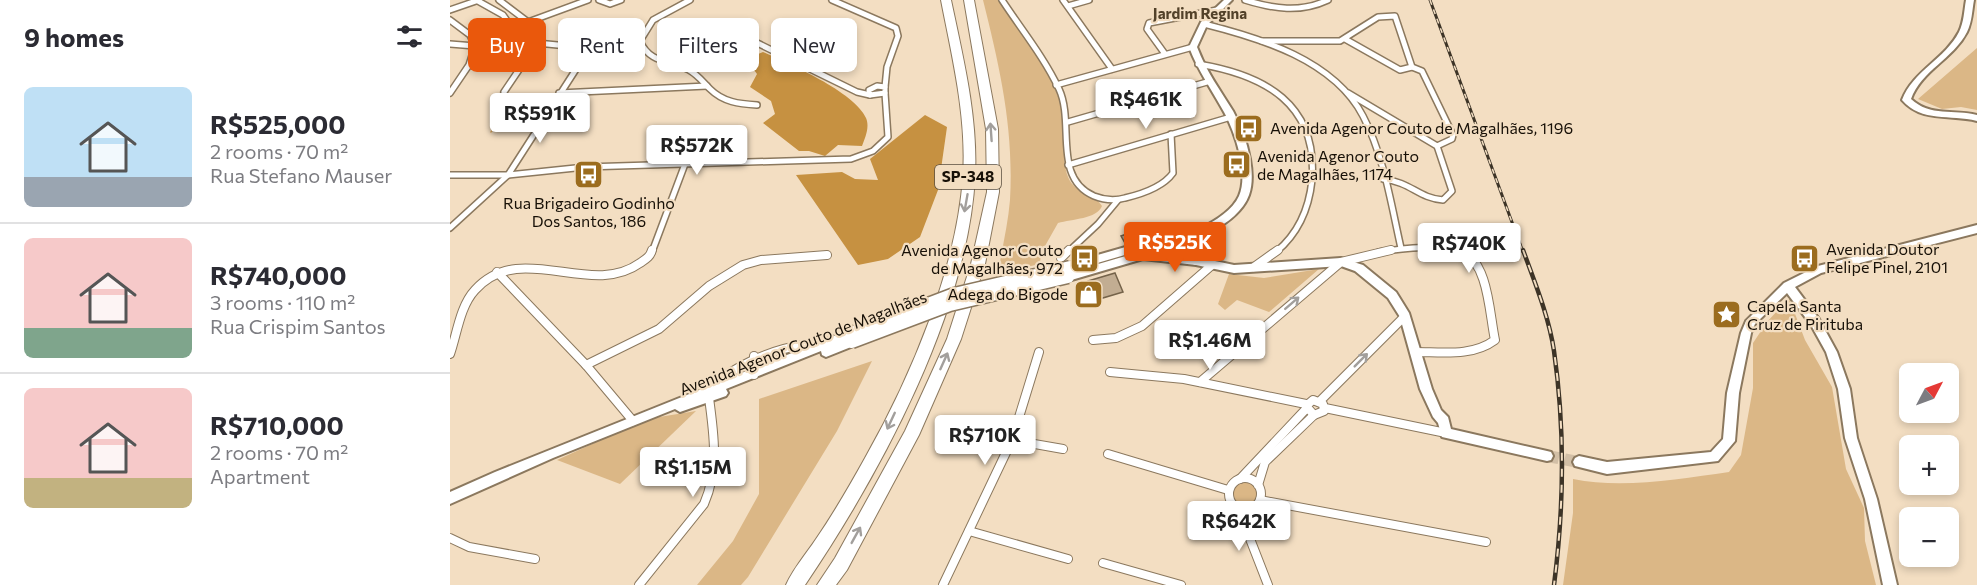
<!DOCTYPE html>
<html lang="en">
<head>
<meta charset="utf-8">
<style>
	body { margin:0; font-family:Commissioner,sans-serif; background:#f7f7f7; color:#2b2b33; height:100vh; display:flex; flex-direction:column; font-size:22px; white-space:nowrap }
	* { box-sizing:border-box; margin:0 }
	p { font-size:20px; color:#7c7c81 }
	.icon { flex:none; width:33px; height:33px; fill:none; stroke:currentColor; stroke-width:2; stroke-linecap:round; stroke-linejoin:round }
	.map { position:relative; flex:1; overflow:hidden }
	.side { display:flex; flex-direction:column; background:#fff; width:450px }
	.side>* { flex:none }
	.hud { position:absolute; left:18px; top:18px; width:570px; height:54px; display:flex; gap:12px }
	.needle { width:39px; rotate:49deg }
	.buttons { position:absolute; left:1449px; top:363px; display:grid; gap:12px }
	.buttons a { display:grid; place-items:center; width:60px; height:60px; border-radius:9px; background:#fff; box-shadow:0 3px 9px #0003; font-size:30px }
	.price { position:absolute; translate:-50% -51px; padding:0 14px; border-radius:6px; background:#fff; color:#222; font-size:20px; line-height:39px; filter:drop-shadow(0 2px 3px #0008) }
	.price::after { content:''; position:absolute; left:50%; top:36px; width:18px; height:14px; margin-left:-9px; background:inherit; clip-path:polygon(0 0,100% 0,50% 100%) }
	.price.current { background:#ea580c; color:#fff }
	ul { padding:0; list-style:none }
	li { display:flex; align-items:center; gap:18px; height:150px; padding:0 24px }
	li+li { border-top:2px solid #e1e1e2 }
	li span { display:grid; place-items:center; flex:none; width:168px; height:120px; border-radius:9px; color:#555 }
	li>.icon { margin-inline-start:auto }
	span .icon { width:72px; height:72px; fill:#fffc; stroke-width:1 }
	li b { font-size:26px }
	h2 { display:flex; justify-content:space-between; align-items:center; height:72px; padding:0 24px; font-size:26px }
	.chip { padding:0 21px; border-radius:9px; background:#fff; box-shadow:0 3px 9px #0003; font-size:21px; line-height:54px }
	.chip.current { background:#ea580c; color:#fff }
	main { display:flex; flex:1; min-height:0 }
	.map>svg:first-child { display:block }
	.green { fill:#dbb786 }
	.forest { fill:#c69141 }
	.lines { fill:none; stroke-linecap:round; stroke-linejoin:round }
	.stream { stroke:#e0aa5b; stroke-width:1.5 }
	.building { fill:#c2ad92; stroke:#75634a; stroke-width:1.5 }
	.secondary-tunnel { stroke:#d2bfa6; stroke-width:12; stroke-dasharray:12 6; stroke-linecap:butt }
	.street-far1-casing { stroke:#8b785e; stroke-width:8 }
	.street-casing { stroke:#8b785e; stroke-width:10 }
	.secondary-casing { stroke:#8b785e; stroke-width:4 }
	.highway-casing { stroke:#8b785e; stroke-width:2 }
	.street-far1 { stroke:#fff; stroke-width:5 }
	.street { stroke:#fff; stroke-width:8 }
	.secondary { fill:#fff; fill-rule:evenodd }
	.highway { fill:#fff; fill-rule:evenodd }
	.rail-far1-casing { stroke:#3d3427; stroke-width:3 }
	.rail-casing { stroke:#3d3427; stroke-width:4.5 }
	.rail-far1 { stroke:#f3dec2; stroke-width:1.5; stroke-dasharray:5; stroke-linecap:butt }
	.rail { stroke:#f3dec2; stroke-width:2; stroke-dasharray:8; stroke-linecap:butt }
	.secondary-bridge-casing { stroke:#8b785e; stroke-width:15; stroke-linecap:butt }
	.secondary-bridge { stroke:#fff; stroke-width:12 }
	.oneway { stroke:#a29f9c }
	.labels { text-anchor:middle; stroke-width:4.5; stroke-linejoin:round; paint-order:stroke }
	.far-neighbourhood-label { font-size:15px; font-weight:bold; fill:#524129; stroke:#f3dec2 }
	.shield { fill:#f3dec2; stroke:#594e3f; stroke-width:1.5 }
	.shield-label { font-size:15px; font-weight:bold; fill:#171007 }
	.poi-label { font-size:16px; fill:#171007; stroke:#f3dec2; text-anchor:start }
	.street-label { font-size:16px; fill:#171007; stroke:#f3dec2 }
</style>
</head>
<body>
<main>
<section class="side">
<h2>9 homes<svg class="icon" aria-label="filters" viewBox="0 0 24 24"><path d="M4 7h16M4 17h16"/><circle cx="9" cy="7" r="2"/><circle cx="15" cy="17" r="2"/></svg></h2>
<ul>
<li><span style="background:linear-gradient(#bfe0f5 75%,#9aa5b1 0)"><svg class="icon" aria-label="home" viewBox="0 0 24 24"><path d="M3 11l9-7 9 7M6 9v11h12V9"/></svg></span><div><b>R$525,000</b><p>2 rooms · 70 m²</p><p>Rua Stefano Mauser</p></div></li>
<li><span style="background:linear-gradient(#f6c9c9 75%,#7fa58c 0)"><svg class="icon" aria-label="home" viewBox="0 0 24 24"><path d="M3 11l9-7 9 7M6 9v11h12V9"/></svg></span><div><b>R$740,000</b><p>3 rooms · 110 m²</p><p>Rua Crispim Santos</p></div></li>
<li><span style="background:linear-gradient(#f6c9c9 75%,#c2b280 0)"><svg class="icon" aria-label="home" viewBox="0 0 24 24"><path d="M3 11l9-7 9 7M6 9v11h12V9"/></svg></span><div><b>R$710,000</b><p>2 rooms · 70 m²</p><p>Apartment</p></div></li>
</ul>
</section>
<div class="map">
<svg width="1527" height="585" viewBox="0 0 1527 585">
	<rect width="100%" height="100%" fill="#f3dec2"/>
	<g class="green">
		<path d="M533,0H550C567,25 603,77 611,104C618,127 609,162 620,181C628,194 645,194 652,206C647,219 622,219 608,223L591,253L590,264L548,273C552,249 558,224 560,200C564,129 550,68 533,0Z"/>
		<polygon points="1527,48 1527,110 1511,107 1492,109 1468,99"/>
		<polygon points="869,269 819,312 787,300 775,310 768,304 779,274 814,278"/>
		<path d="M1339,298L1355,340L1382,387L1396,469L1414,508L1415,541L1426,585H1113L1123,513V479C1172,489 1229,479 1279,472L1291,455L1303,388V343L1317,322Z"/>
		<polygon points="422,361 387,431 298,577 291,585 247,585 283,541 309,494 309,399"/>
		<polygon points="246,411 170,484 107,460 197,419"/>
		<circle cx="795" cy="494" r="12"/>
	</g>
	<g class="forest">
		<path d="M313,52C338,63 405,92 416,118C420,127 415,138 412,146L388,145L375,156L359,151H349L313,123L325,114L321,101L300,87L307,74L296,59Z"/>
		<polygon points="475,115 497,127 488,190 470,237 438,259 408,265 346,175 392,172 405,179 428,180 420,159"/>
	</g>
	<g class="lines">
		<polyline class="stream" points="41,105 48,119 41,132"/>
	</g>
	<g class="building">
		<polygon points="694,228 698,235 675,243 671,236"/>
		<polygon points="665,273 673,292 646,300 645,298 636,300 636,290 641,289 638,281"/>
	</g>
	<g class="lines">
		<polyline class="secondary-tunnel" points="1097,456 1129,462"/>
		<defs>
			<g id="street-far1">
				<polyline points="49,0 78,22 87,43 138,48"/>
				<polyline points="149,0 160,4 171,0"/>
				<path d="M240,0L203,20L190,41C200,64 220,60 239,70C248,75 253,82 260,89C273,102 289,104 307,105"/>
				<polyline points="382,0 446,28 448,36 437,67 435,87"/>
				<path d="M552,0C571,29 594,57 609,89C625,123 602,178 644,196C654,200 664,201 675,198C692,194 713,187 723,173L721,134"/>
				<polyline points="613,0 662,69"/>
				<path d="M795,0C824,9 850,13 878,0"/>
				<polyline points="28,1 53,15 70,39 83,38"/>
				<polyline points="618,6 639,0"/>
				<polyline points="0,10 29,0"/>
				<polyline points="0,20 20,35 25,46 19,65 0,93"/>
				<polyline points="78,22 138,0"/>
				<path d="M754,24C810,38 884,60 913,116C934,156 941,204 951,248"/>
				<polyline points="295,37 407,92 420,95"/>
				<polyline points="812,41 890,41 928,17 945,16 962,67 950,70 895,39"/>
				<polyline points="0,44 25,46"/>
				<polyline points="715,54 697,29 699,23 767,10"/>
				<path d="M748,64C815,75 868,104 862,180C859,209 849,233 826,252"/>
				<polyline points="962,67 972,71 1003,135 1002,139 987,146"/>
				<polyline points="606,85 743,47"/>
				<polygon points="427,86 435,87 435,93 420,95 419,90"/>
				<polyline points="54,92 87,43"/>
				<polyline points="109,93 257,86"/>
				<path d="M898,93L987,146L1002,191L993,200C968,198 961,182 933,179"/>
				<polyline points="618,122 757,82"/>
				<polyline points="618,165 781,117"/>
				<polyline points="0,175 58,175 135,167 401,159 423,151 438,137 435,93"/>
				<polyline points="0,228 58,175 150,32"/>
				<polyline points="738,230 745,252"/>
				<polyline points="202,252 235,164"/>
				<polyline points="618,252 648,224 668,200"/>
				<path d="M929,252C949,249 998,243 1015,252"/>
			</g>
			<g id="street">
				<polyline points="745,250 746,261"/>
				<polyline points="611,258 619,250"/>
				<polyline points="804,267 828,250"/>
				<polyline points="47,272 136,365 183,421"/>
				<polyline points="643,340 666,338 692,326 762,265"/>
				<path d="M965,352C992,352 1022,357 1045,340C1039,312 1039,265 1012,250"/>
				<path d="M0,354C7,334 10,306 25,290C71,239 140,299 190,263C196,259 200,257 202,250"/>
				<polyline points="304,356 304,375"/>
				<polyline points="136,365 209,329 259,286 293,265 311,260 377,255"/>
				<polyline points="660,372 734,379 856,404"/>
				<polyline points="750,382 891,262 941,250"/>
				<path d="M254,391C286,366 317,350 358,344"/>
				<polygon points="863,400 873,404 874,411 864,415 856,406"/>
				<polyline points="870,401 955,316"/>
				<polyline points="875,408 996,433"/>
				<polyline points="562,440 613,449"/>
				<polyline points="658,454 778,490"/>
				<circle cx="795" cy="494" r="16"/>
				<polyline points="790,479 856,409"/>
				<polyline points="808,485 815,462 864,415"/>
				<polyline points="810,500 1036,542"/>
				<polyline points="788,508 818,585"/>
				<polyline points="519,531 618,559"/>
				<polyline points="0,538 19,547 85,559"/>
				<polyline points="653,563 731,585"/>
				<path d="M189,585L254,504C269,470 264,434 259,398"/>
				<polyline points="493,585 562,440 589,352"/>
			</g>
			<g id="secondary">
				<path d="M774,0H782L757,25L747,47C756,71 770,90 783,111C791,126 797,142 800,159C802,170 803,184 799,195C788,226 737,244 708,253L746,257L784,265L891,258L913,265L946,292L959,313L982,389L991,410L998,417L1001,429L1097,451L1101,452L1103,456L1101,460L1097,461L992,437L988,423L983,417L970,389L950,317L938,298L905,271L891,266L784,273L746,265L693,259L618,281L614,280L613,277L614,274L686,253L685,252L620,271L616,270L615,267L616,264L686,244L691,245L695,250C722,241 777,223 789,196C799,173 785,132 774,112C762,90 748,71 739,47L751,22Z"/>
				<path d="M1516,0H1524C1522,11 1522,22 1517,32C1503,59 1471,71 1461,99C1480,117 1504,109 1527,115V121C1500,114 1472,123 1452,100C1463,71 1495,59 1509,32C1514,22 1514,11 1516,0Z"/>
				<polygon points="1527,225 1527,233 1371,273 1345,287 1369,319 1387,352 1400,389 1407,438 1427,499 1447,585 1433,585 1415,499 1395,438 1388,389 1376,352 1361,325 1337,293 1305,324 1301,333 1289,393 1285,441 1268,461 1157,474 1125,466 1123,462 1125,458 1129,456 1157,462 1261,452 1273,439 1277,393 1291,333 1296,321 1334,283 1368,266"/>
				<polygon points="399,330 403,331 404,334 401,338 406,339 407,342 406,345 376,357 372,355 371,351 276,389 278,393 276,396 230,412 225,409 103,458 0,504 0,492 45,472"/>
			</g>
			<g id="highway">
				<path d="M491,0H501C513,57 528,117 525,176C518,312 430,474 355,585H336C343,569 356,554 366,539C384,513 400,485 415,458C461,377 507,268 513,176C517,117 502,57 491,0Z"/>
				<polygon points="514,0 524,0 548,129 549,192 535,264 511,339 469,435 397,570 386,585 367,585 385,558 455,431 497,339 521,264 537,192 536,129"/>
			</g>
		</defs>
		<use href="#street-far1" class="street-far1-casing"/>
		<use href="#street" class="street-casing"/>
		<use href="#secondary" class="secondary-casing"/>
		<use href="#highway" class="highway-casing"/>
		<use href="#street-far1" class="street-far1"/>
		<use href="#street" class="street"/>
		<use href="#secondary" class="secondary"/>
		<use href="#highway" class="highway"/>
		<defs>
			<polyline id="rail-far1" points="980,0 1073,252"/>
			<path id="rail" d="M1073,250C1085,283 1099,317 1104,351C1115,428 1114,508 1104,585"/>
		</defs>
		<use href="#rail-far1" class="rail-far1-casing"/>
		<use href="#rail" class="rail-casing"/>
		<use href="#rail-far1" class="rail-far1"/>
		<use href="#rail" class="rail"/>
		<defs>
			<g id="secondary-bridge">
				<polyline points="399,334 504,294 620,267"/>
				<polyline points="402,342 500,305 618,277"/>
			</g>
		</defs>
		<use href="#secondary-bridge" class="secondary-bridge-casing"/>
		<use href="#secondary-bridge" class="secondary-bridge"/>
	</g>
	<defs><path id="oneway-shaft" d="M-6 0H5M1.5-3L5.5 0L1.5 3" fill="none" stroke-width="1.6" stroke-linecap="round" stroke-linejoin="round" transform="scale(1.5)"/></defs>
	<g class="oneway">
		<use href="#oneway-shaft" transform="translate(541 132) rotate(-94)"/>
		<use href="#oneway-shaft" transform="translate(516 203) rotate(100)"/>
		<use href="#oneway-shaft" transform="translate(842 303) rotate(-41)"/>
		<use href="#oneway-shaft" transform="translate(911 360) rotate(-45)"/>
		<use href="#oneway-shaft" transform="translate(494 361) rotate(-66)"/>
		<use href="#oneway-shaft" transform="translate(441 421) rotate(115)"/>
		<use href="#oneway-shaft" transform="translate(406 535) rotate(-61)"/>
	</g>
	<defs>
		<symbol id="bus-square" viewBox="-11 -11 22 22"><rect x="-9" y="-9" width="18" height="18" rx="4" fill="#9b6c1e" stroke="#f3dec2"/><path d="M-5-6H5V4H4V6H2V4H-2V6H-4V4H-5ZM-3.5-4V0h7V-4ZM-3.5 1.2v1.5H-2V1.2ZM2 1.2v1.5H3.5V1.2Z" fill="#fff"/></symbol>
		<symbol id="shop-square" viewBox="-11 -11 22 22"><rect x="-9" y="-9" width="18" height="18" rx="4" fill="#9b6c1e" stroke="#f3dec2"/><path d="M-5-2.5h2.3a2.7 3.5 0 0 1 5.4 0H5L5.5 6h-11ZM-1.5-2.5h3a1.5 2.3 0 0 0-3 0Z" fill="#fff"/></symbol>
		<symbol id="sight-square" viewBox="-11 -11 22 22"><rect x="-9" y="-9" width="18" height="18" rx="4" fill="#9b6c1e" stroke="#f3dec2"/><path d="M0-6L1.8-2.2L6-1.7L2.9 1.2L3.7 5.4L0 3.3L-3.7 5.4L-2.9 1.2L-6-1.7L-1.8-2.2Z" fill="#fff"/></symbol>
	</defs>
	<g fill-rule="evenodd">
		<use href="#bus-square" x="782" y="112" width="33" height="33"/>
		<use href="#bus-square" x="770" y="148" width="33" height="33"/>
		<use href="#bus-square" x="122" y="158" width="33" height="33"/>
		<use href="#bus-square" x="1338" y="242" width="33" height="33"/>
		<use href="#bus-square" x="618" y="242" width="33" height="33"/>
		<use href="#shop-square" x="622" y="278" width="33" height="33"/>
		<use href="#sight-square" x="1260" y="298" width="33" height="33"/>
	</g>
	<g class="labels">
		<g class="far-neighbourhood-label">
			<text x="750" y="19">Jardim Regina</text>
		</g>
		<rect class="shield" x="485" y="165" width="66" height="24" rx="4.5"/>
		<g class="shield-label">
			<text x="518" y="182">SP-348</text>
		</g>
		<g class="poi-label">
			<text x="820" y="134">Avenida Agenor Couto de Magalhães, 1196</text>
			<text x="807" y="162">Avenida Agenor Couto<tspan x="807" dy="18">de Magalhães, 1174</tspan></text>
			<text x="139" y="209" text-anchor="middle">Rua Brigadeiro Godinho<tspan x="139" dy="18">Dos Santos, 186</tspan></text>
			<text x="1376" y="255">Avenida Doutor<tspan x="1376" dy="18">Felipe Pinel, 2101</tspan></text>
			<text x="613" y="256" text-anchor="end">Avenida Agenor Couto<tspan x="613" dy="18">de Magalhães, 972</tspan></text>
			<text x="618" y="300" text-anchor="end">Adega do Bigode</text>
			<text x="1297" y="312">Capela Santa<tspan x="1297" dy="18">Cruz de Pirituba</tspan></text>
		</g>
		<g class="street-label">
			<text transform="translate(353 343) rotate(-21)" y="6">Avenida Agenor Couto de Magalhães</text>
		</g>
	</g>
</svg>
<div class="buttons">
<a><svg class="needle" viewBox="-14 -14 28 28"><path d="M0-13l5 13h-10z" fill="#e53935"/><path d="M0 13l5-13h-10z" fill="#7c7c81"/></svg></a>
<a>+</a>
<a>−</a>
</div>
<b class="price" style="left:696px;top:130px">R$461K</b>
<b class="price" style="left:90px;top:144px">R$591K</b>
<b class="price" style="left:247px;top:176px">R$572K</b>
<b class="price current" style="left:725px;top:273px">R$525K</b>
<b class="price" style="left:1019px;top:274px">R$740K</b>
<b class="price" style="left:760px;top:371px">R$1.46M</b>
<b class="price" style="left:535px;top:466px">R$710K</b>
<b class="price" style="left:243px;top:498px">R$1.15M</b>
<b class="price" style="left:789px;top:552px">R$642K</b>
<div class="hud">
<a class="chip current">Buy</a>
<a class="chip">Rent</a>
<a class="chip">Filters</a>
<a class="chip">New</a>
</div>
</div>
</main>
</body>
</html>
